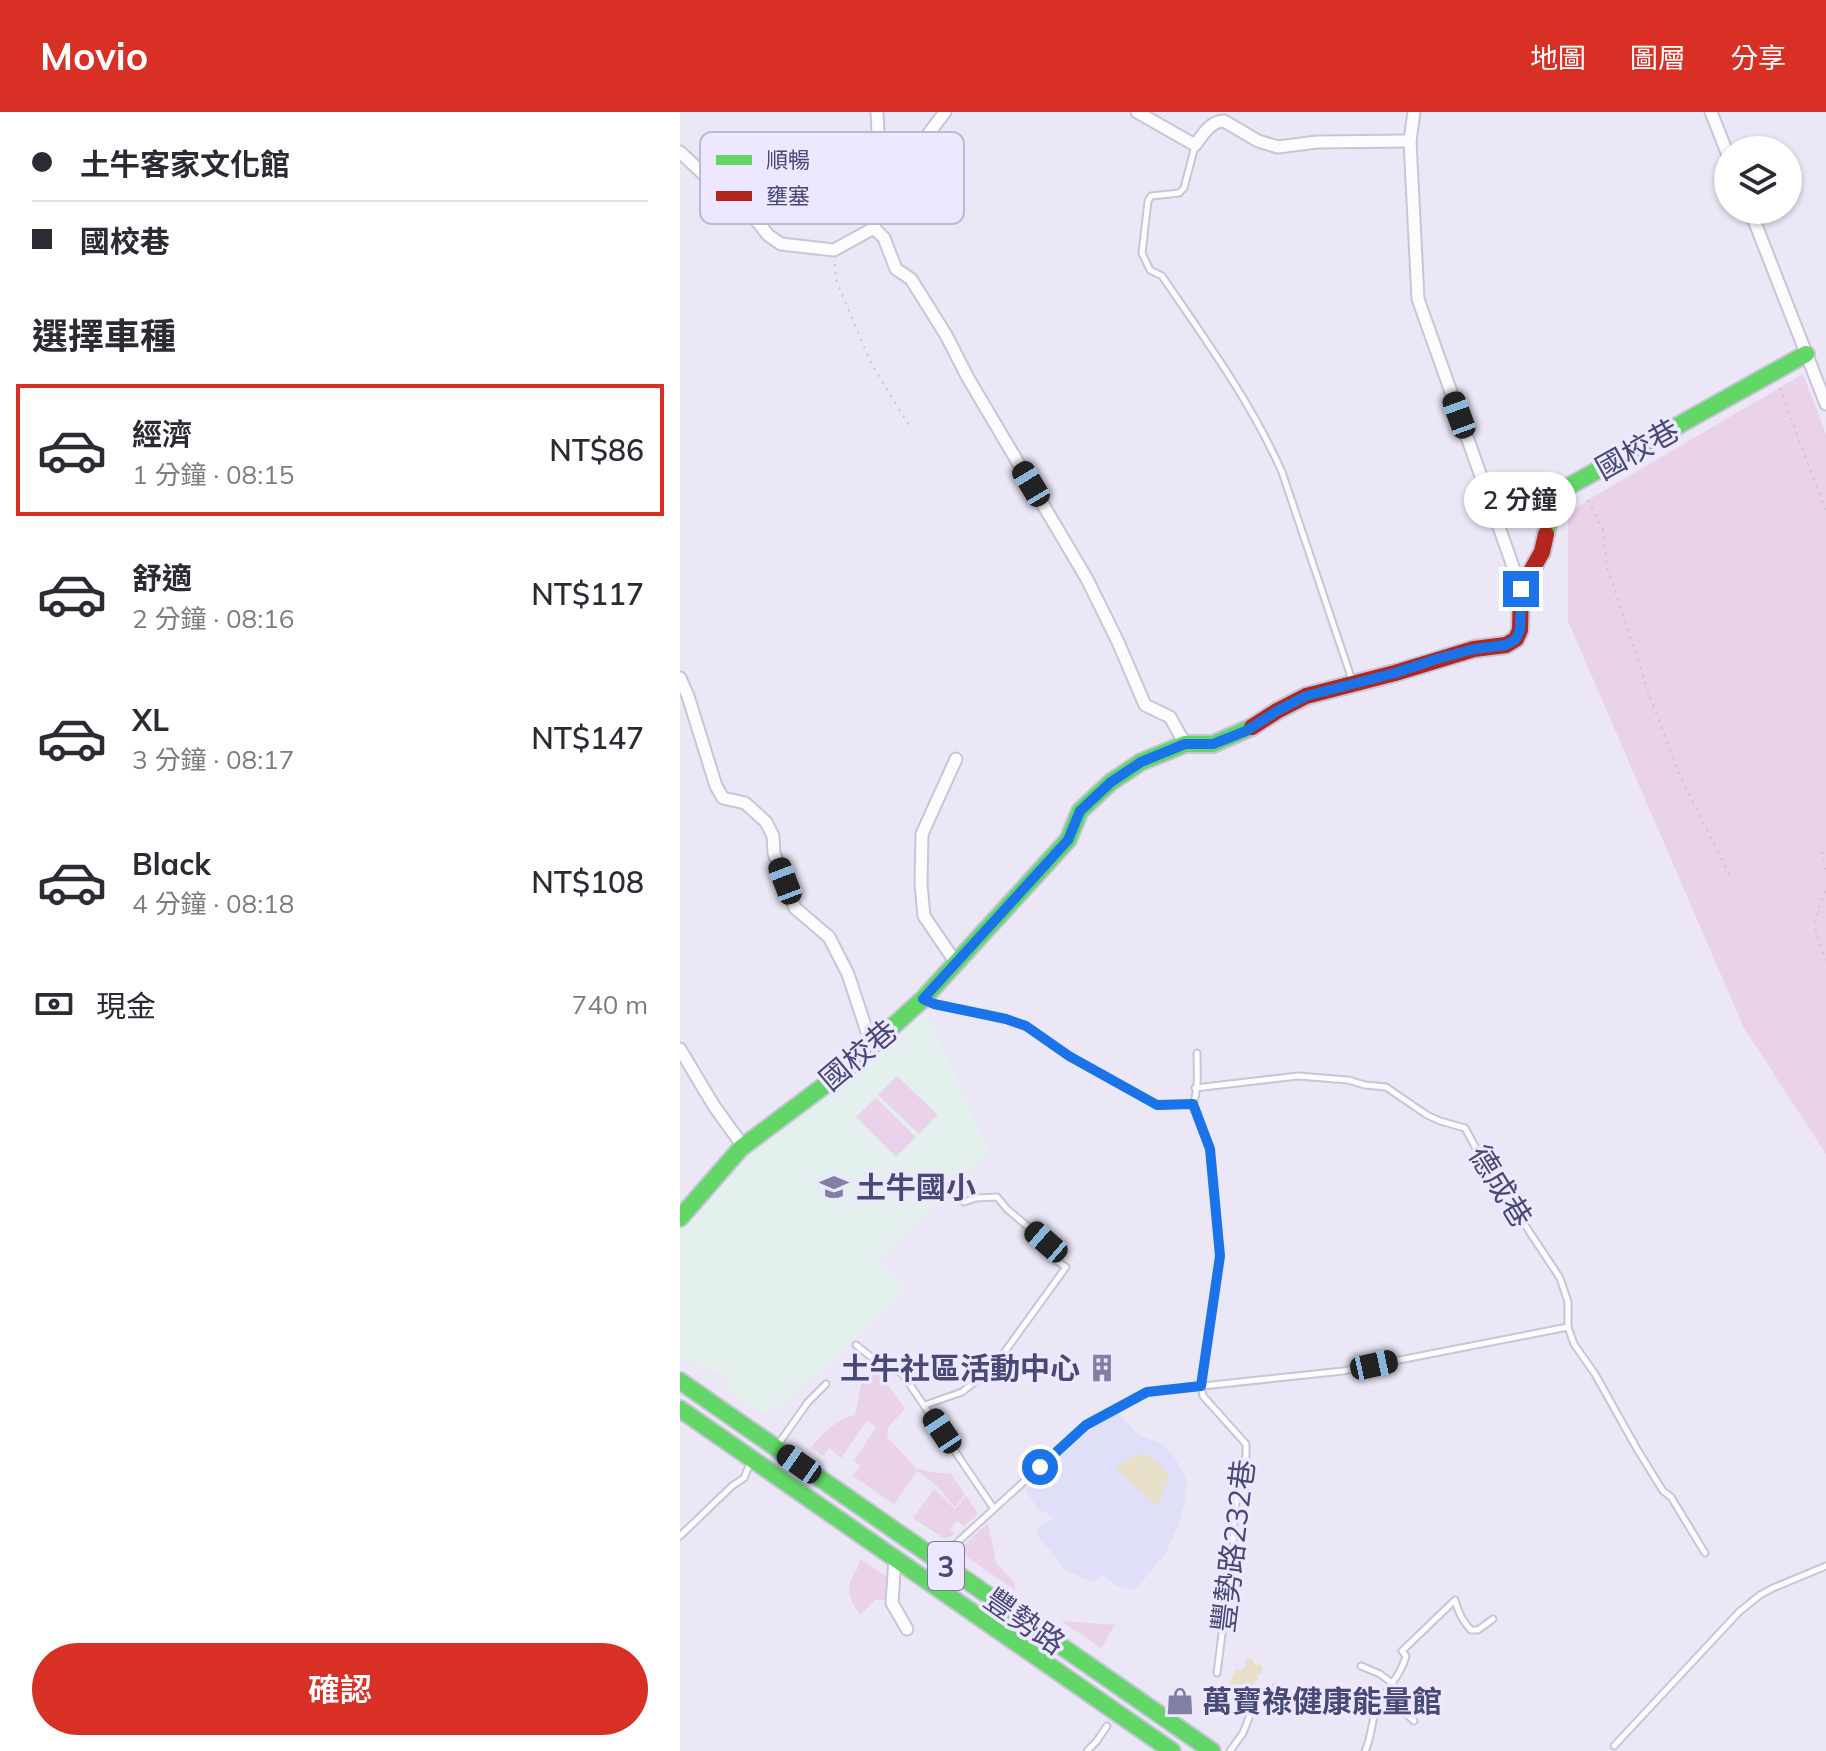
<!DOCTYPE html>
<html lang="zh-TW">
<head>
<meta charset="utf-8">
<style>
  :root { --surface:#fff; --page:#f2f2f3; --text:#2b2b33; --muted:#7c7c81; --line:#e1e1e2; --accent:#d93025 }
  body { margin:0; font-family:Mulish,"Noto Sans TC",sans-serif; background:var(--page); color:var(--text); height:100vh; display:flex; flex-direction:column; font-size:30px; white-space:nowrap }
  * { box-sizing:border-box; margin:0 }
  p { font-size:26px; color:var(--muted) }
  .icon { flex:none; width:44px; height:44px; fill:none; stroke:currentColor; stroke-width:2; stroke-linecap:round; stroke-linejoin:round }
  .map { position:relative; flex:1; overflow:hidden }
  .drawer { display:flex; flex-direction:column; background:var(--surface); width:680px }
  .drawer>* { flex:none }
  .guide { display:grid; align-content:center; height:176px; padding:0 32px; background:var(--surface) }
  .buttons { position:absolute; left:1034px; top:24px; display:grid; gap:16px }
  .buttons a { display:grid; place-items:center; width:88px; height:88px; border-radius:50%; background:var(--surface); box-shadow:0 2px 6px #0004; font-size:40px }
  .end { position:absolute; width:36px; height:36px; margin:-18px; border:10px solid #1a73e8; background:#fff; box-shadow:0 0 0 4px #fff }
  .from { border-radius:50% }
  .bubble { position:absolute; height:56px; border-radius:28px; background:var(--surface); box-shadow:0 2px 6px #0004; font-size:26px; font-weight:600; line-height:56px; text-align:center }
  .car { position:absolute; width:24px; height:48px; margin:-24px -12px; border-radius:10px; box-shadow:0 0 6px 2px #0007; background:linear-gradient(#222 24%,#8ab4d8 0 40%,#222 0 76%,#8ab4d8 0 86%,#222 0) }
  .guide b { display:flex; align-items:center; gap:28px; height:76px; font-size:30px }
  .guide b+b { border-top:2px solid var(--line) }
  .guide i { width:20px; height:20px; background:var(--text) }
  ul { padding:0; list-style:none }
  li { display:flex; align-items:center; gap:24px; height:132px; margin:0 16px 12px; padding:0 16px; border:4px solid transparent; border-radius:0px }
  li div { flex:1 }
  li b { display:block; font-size:30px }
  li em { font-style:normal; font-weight:600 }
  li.on { border-color:var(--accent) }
  li>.icon { width:72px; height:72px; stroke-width:1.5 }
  h2 { padding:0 32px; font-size:36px; line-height:96px }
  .pay { display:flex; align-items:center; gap:20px; height:88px; padding:0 32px; font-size:30px }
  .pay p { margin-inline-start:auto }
  .cta { display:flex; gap:16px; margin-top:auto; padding:16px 32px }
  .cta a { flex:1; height:92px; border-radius:48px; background:var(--accent); color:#fff; font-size:32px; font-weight:600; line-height:92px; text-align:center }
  header { display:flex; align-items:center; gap:48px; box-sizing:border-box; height:112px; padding:0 40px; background:var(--accent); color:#fff }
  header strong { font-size:38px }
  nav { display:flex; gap:44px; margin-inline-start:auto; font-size:28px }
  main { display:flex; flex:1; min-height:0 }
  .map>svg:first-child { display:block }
</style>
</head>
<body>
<header>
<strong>Movio</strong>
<nav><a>地圖</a><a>圖層</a><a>分享</a></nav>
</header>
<main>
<section class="drawer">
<div class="guide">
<b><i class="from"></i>土牛客家文化館</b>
<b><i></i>國校巷</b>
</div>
<h2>選擇車種</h2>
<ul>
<li class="on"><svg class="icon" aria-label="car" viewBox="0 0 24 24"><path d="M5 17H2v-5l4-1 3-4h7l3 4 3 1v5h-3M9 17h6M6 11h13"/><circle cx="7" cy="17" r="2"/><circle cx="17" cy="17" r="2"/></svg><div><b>經濟</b><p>1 分鐘 · 08:15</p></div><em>NT$86</em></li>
<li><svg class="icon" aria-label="car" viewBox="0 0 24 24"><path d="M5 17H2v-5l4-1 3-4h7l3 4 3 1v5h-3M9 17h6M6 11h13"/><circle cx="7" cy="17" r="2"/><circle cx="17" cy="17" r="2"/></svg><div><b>舒適</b><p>2 分鐘 · 08:16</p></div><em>NT$117</em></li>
<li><svg class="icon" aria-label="car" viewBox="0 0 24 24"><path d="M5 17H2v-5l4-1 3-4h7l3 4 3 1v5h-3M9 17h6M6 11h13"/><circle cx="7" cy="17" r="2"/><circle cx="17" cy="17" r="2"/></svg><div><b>XL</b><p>3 分鐘 · 08:17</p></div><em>NT$147</em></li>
<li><svg class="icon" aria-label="car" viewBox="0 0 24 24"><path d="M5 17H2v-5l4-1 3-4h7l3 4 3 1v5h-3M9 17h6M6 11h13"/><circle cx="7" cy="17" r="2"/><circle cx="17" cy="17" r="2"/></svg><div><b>Black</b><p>4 分鐘 · 08:18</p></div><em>NT$108</em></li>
</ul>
<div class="pay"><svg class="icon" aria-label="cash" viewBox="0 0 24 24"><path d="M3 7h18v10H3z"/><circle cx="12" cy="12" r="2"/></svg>現金<p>740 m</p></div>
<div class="cta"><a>確認</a></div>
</section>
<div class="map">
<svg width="1146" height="1639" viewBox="0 0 1146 1639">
  <rect width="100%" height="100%" fill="#ebe7f6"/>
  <!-- commercial -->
  <polygon fill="#dfdffa" points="438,1301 460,1324 481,1331 495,1346 506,1365 505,1388 498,1414 485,1442 455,1478 437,1474 422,1462 414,1471 385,1458 357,1422 360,1414 373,1407 368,1402 358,1397 345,1377 413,1315"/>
  <!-- education -->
  <polygon fill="#e4f0ed" points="239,896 246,901 256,920 308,1038 307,1043 197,1149 225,1178 153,1249 121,1274 103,1294 99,1292 95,1297 79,1300 46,1277 46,1264 27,1256 19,1255 0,1243 0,1114 66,1040"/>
  <!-- green -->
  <g fill="#ead2ea">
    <polygon points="1123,262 1146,322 1146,1042 1064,916 888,509 888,402 908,388"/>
    <polygon points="217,964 258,1003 239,1022 198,983"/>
    <polygon points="196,986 236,1025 216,1045 176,1005"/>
    <path d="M189 1259 203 1266 225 1297 208 1315 207 1325 236 1356 252 1360 271 1362 285 1382 275 1395 257 1374 237 1359 214 1392 173 1364 180 1354 174 1349 196 1315 187 1308 161 1346 149 1336 143 1344 131 1335C141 1323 159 1305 175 1303L182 1268Z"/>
    <polygon points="254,1377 275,1397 286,1384 297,1400 297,1403 284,1414 277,1409 270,1417 275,1422 265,1427 233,1406"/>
    <polygon points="308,1411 316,1451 335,1471 335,1478 284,1443 283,1434"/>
    <path d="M180 1447 207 1465V1488H195L181 1503C172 1492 165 1480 172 1465 176 1458 179 1457 180 1447Z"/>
    <polygon points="381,1509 435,1513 421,1536"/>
  </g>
  <!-- water -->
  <g fill="#e8dfc9">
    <path d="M463 1342 479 1351 490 1364 477 1394 436 1358C443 1349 452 1344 463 1342Z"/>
    <polygon points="570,1546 574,1550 573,1552 577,1553 579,1552 583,1554 582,1561 576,1564 578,1566 560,1590 555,1586 549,1574 556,1557 559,1559 566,1555 565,1549"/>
  </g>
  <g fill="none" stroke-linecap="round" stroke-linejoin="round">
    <defs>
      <g id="lane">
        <path d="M515 34 504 76 499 81 471 84 468 89 462 141 470 158 482 164C525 227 571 290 602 360L673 571"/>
        <polyline points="247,890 254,892 326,907 346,914 389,944 477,993 513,992"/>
        <path d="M517 941C517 957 519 977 513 992L530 1037 540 1144 521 1274 523 1284 566 1332V1344L555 1396 553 1427 555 1437 553 1460 545 1498 537 1561"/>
        <polyline points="515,976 618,964 668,968 685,973 706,975 747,1003 760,1009 785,1016 804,1051 880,1166 888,1190 888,1215 894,1232 915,1262 957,1337 983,1379 991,1385 1025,1441"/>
        <polyline points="176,1233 204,1255 222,1261 314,1397"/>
        <polyline points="245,1293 282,1280 313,1256 386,1155 372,1146 366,1130 327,1097 317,1085 296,1086 284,1090"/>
        <polyline points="97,1334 128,1290 146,1272"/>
        <polyline points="0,1424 52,1374 64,1366 70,1351"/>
        <polyline points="248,1462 258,1448 406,1313 467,1280 663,1259 888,1215"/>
        <polyline points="681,1554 700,1562 712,1571"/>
        <polyline points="705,1583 734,1609"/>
        <polyline points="934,1634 1059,1500 1080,1483 1093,1476 1146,1454"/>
        <polyline points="407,1639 416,1630 427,1614"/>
        <polyline points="550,1639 563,1621 570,1603 586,1591 595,1576"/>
        <path d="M685 1639C691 1627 691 1614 695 1601 702 1579 720 1567 726 1544L722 1539 775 1488C778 1500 782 1509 791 1518H798L813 1507"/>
      </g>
      <g id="street">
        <path d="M457 0 515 33C523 23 530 9 544 9L578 29 598 35 637 30 730 29"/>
        <polyline points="734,0 730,29 738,187 841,477"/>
        <polyline points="1031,0 1048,43"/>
        <polyline points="0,40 36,74 65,94 88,123 101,132 154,138 194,116 201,84 197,0"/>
        <polyline points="199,52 234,41 265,0"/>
        <polyline points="1070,98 1146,292"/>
        <polyline points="194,116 204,126 216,157 231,167 266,223 288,266 407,467 438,530 465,593 490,605 505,632"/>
        <polyline points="0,566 8,584 36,674 43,686 65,691 86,710 93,724 94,741 115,796 149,825 168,862 192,935"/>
        <polyline points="276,647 242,722 241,772 244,804 276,851"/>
        <polyline points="0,937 34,994 60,1030 61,1036"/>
        <polyline points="215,1446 212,1491 227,1517"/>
      </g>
      <g id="fast">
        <polyline points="866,422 875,382 1126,242"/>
        <polyline points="0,1106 61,1036 161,961 243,887 388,728 400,699 431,670 461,650 505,632 533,632 572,615"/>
        <polyline points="0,1269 532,1639"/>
        <polyline points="0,1297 492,1639"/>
      </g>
      <polyline id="jam" points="572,615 597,599 626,584 715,561 794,537 826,533 836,527 840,518 841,477 862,440 866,422"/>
    </defs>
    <!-- lane casing -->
    <use href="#lane" stroke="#c7c5d7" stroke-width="9"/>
    <!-- street casing -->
    <use href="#street" stroke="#c7c5d7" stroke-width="15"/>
    <!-- fast casing -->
    <use href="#fast" stroke="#c6c4d7" stroke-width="20"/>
    <!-- jam casing -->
    <use href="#jam" stroke="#c6c4d7" stroke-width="20"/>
    <!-- path -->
    <g stroke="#c7c6d5" stroke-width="2" stroke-dasharray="2 6" stroke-linecap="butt">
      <polyline points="155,152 156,168 191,251 232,318"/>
      <polyline points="1100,276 1146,400"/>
      <polyline points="908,388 923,418 927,455 970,585 1001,666 1051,766"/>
      <polyline points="1142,740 1146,763"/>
      <path d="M1146 779C1131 809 1133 818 1146 848"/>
      <polyline points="528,1598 530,1605"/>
    </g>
    <!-- lane -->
    <use href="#lane" stroke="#fcfbfe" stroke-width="5"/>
    <!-- street -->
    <use href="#street" stroke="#fcfbfe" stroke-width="11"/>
    <!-- fast -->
    <use href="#fast" stroke="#63d668" stroke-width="16"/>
    <!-- jam -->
    <use href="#jam" stroke="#b3261e" stroke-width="16"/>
  </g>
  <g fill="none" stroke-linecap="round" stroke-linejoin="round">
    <!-- route -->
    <polyline stroke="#1a73e8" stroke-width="10" points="360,1355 406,1313 467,1280 521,1274 540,1144 530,1037 513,992 477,993 389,944 346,914 326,907 254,892 243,887 388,728 400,699 431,670 461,650 505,632 533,632 566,619 597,599 626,584 715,561 757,547 794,537 826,533 836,527 840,518 841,477"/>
  </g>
  <!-- icons -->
  <defs>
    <symbol id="school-bare" viewBox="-9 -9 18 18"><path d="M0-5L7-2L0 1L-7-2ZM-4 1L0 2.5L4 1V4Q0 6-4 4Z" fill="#8180a2" stroke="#ede8ff" stroke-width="2.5" paint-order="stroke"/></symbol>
    <symbol id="building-bare" viewBox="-9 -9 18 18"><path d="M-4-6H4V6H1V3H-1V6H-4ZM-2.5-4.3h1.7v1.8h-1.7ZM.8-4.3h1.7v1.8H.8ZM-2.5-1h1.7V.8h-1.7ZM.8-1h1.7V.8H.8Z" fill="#8180a2" stroke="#ede8ff" stroke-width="2.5" paint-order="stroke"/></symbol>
    <symbol id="shop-bare" viewBox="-9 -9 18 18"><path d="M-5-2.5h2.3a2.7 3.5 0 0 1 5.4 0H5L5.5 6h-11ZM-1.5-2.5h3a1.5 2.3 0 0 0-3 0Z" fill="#8180a2" stroke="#ede8ff" stroke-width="2.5" paint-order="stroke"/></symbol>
  </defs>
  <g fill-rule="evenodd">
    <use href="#school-bare" x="134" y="1055" width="40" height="40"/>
    <use href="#building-bare" x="402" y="1236" width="40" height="40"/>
    <use href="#shop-bare" x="480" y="1569" width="40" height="40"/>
  </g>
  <g text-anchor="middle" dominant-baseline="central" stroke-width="7" stroke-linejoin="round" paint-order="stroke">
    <!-- shield labels -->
    <rect fill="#ede8ff" stroke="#7a799e" stroke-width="2" x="248" y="1430" width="36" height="48" rx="6"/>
    <g font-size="28" font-weight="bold" fill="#484974">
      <text x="266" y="1454">3</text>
    </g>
    <!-- street labels -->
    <g font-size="30" fill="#484974" stroke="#ede8ff">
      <text transform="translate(957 337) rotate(-29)">國校巷</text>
      <text transform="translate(178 943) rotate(-40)">國校巷</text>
      <text transform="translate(821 1074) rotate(58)">德成巷</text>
      <text transform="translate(553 1434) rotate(-83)">豐勢路232巷</text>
      <text transform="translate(345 1509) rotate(35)">豐勢路</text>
    </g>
    <!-- poi labels -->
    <g font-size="30" font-weight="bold" fill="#484974" stroke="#ede8ff" text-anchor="start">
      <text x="176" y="1075">土牛國小</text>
      <text x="400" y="1256" text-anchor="end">土牛社區活動中心</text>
      <text x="522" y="1589">萬寶祿健康能量館</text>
    </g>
  </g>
  <!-- legend -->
  <rect x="20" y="20" width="264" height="92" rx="12" fill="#ede8ff" stroke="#bcb8d5" stroke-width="2"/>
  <rect x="36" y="43" width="36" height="10" fill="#63d668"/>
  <rect x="36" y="79" width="36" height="10" fill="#b3261e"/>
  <g font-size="22" fill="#484974">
    <text x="86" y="56">順暢</text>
    <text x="86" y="92">壅塞</text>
  </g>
</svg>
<div class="buttons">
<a><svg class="icon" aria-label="layers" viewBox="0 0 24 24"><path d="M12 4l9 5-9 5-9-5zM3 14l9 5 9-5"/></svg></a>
</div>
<i class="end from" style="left:360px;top:1355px"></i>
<i class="end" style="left:841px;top:477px"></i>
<div class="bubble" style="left:784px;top:360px;width:112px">2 分鐘</div>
<i class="car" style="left:779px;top:303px;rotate:340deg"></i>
<i class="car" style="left:351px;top:372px;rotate:329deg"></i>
<i class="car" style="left:105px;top:769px;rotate:339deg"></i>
<i class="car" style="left:366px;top:1130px;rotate:311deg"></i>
<i class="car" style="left:694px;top:1253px;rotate:78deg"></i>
<i class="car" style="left:262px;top:1319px;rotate:326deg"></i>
<i class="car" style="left:119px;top:1352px;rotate:305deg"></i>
</div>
</main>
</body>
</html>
